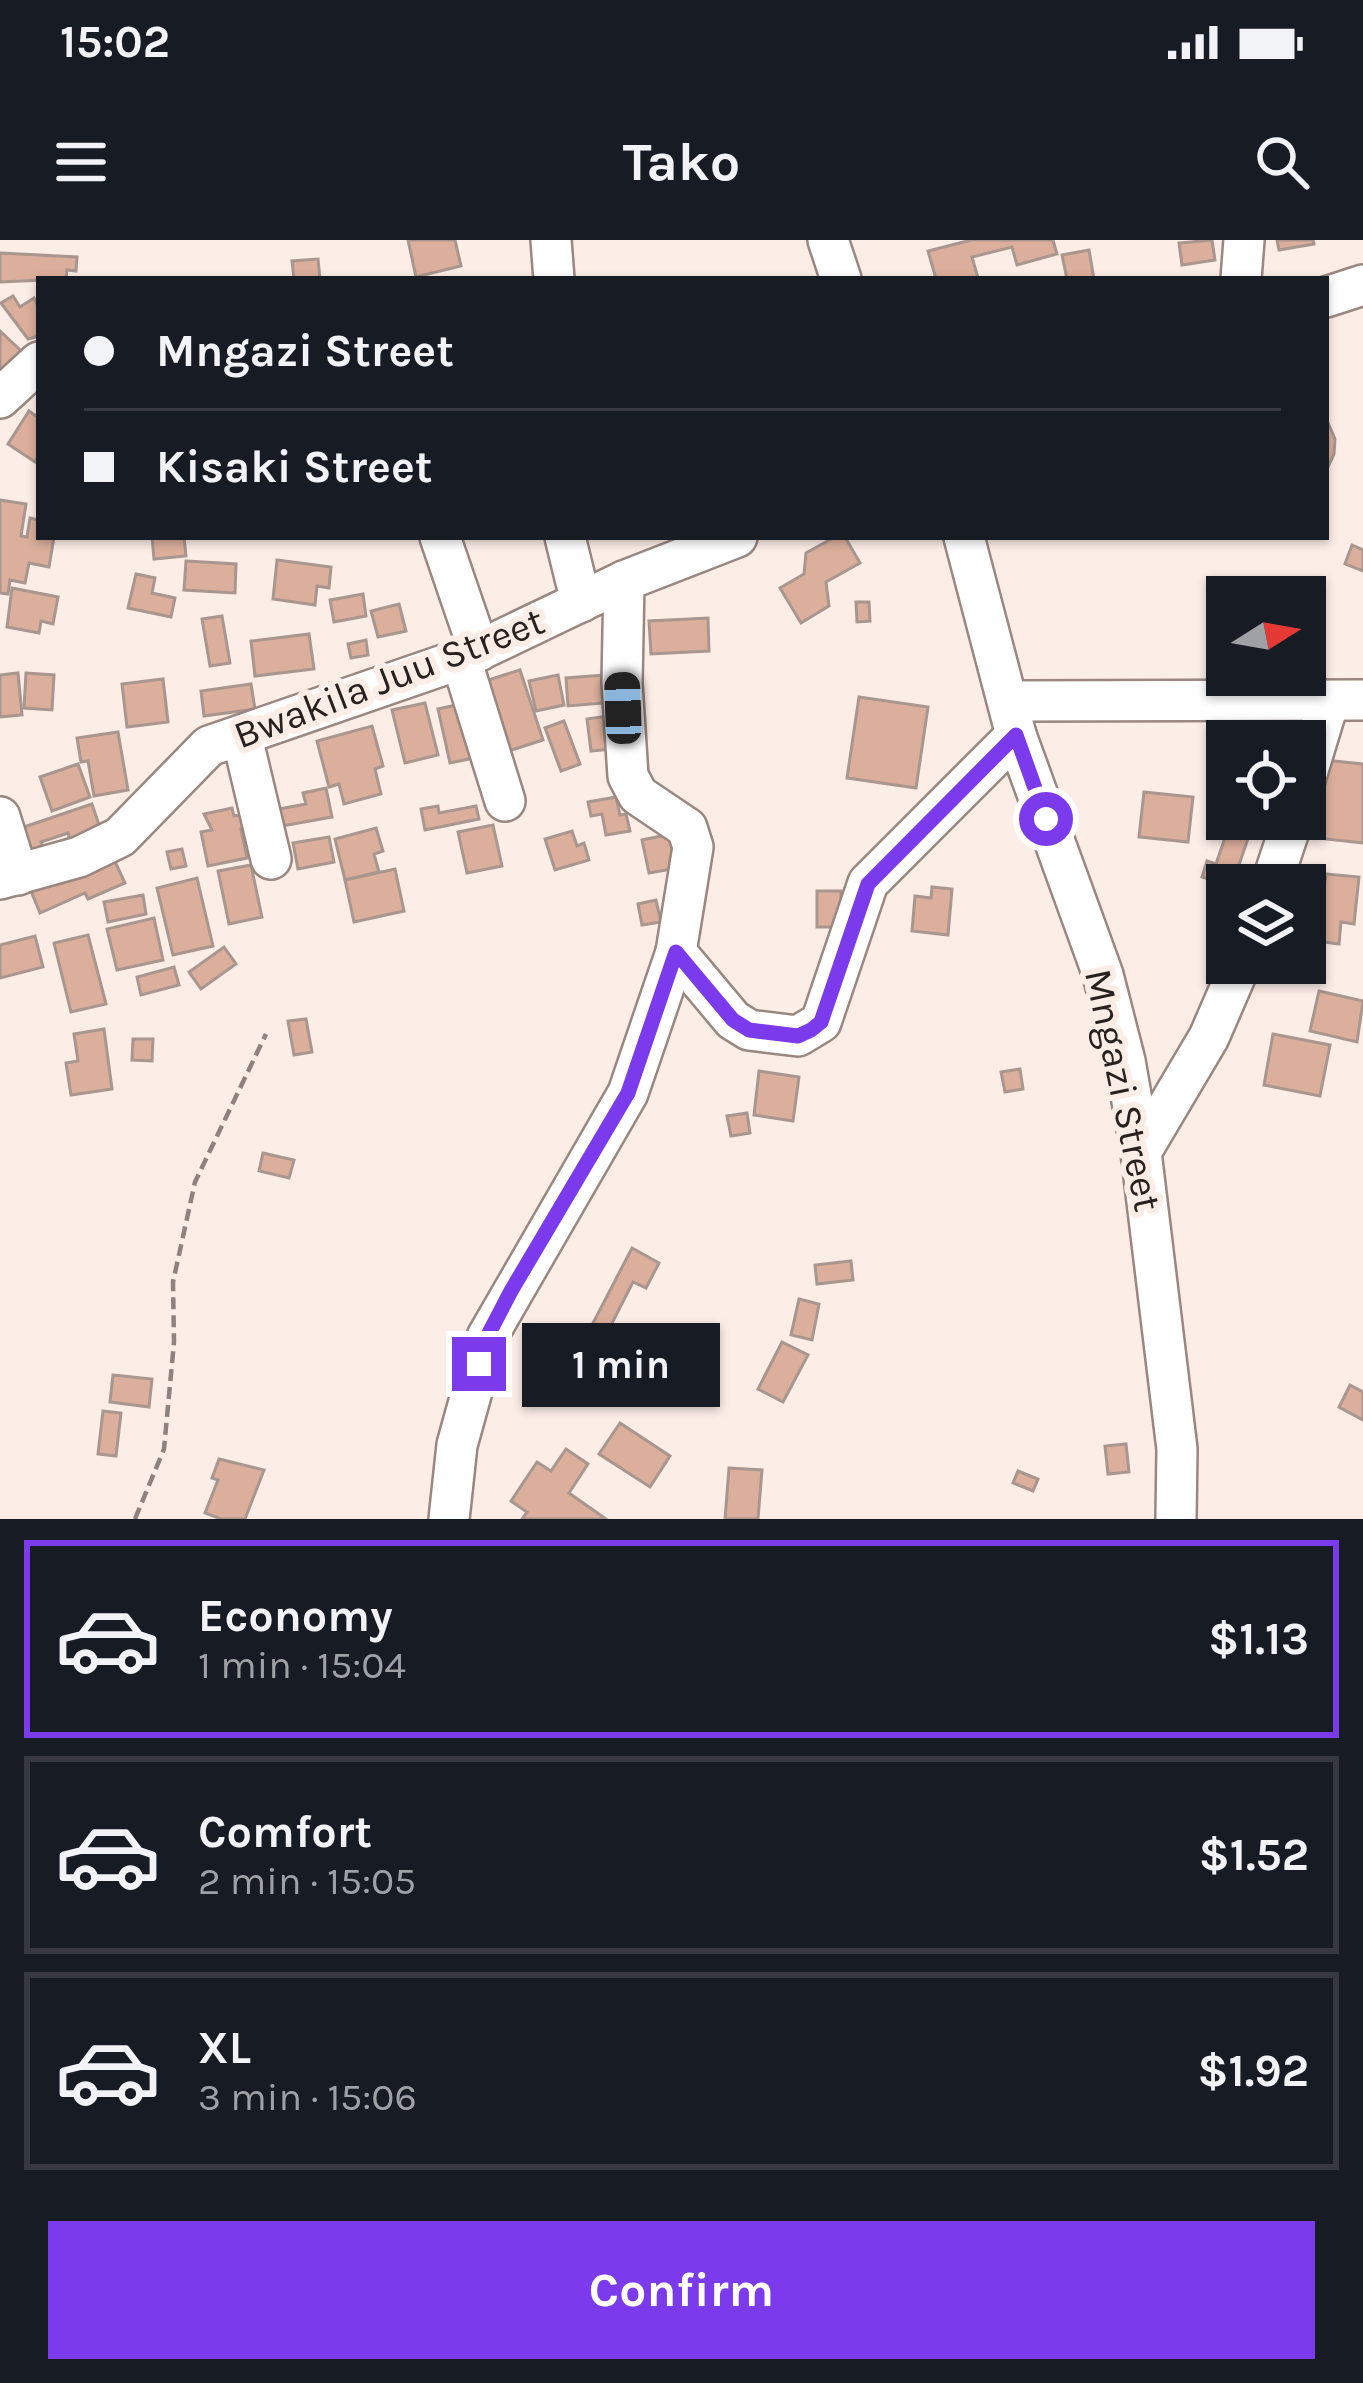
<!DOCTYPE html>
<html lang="en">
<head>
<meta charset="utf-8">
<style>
  :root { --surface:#171b24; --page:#242831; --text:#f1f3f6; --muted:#9ea1a6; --line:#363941; --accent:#7c3aed }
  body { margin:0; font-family:Karla,sans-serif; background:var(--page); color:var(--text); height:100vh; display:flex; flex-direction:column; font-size:45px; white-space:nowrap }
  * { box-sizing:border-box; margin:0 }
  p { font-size:39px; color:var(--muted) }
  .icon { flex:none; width:66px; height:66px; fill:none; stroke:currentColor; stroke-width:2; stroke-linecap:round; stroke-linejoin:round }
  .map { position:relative; height:1279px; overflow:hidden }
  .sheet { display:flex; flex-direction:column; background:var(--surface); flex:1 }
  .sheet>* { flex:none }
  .banner { position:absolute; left:36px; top:36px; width:1293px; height:264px; border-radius:0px; box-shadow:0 3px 9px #0004; display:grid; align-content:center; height:264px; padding:0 48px; background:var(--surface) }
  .needle { width:78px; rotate:79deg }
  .fabs { position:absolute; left:1206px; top:336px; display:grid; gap:24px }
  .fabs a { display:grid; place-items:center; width:120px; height:120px; border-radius:0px; background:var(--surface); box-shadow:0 3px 9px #0004; font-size:60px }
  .end { position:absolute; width:54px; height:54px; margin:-27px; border:15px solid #7c3aed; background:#fff; box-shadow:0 0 0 6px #fff }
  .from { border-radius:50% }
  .bubble { position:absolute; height:84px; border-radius:0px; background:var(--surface); box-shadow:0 3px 9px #0004; font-size:39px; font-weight:700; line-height:84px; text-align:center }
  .car { position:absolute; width:36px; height:72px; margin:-36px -18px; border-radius:15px; box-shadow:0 0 9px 3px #0007; background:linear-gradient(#222 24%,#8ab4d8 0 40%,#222 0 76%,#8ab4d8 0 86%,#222 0) }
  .banner b { display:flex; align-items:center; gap:42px; height:114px; font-size:45px }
  .banner b+b { border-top:3px solid var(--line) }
  .banner i { width:30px; height:30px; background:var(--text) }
  ul { padding:21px 0 0; list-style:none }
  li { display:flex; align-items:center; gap:36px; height:198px; margin:0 24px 18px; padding:0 24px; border:6px solid var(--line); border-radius:0px }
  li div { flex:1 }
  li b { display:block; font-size:45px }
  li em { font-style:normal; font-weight:700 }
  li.active { border-color:var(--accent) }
  li>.icon { width:108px; height:108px; stroke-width:1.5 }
  .cta { display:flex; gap:24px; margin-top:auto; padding:24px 48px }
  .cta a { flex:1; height:138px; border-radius:0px; background:var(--accent); color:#fff; font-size:48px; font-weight:700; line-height:138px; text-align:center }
  .status { display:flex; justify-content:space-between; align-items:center; height:84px; padding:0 60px; background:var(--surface); direction:ltr }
  .status svg { height:33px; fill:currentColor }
  header { display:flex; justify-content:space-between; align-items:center; height:156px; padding:0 48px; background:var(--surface); font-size:54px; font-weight:700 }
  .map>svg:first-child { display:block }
</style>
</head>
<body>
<div class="status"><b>15:02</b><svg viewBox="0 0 49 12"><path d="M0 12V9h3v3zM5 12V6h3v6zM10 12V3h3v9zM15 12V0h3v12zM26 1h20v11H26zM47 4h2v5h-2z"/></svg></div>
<header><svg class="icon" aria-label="menu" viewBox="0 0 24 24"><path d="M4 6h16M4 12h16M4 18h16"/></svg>Tako<svg class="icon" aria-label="search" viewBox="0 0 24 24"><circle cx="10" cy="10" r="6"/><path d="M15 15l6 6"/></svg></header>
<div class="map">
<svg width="1363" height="1279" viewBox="0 0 1363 1279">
  <rect width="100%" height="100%" fill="#fdede7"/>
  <!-- building -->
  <g fill="#dcaf9c" stroke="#a8968f" stroke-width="3">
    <polygon points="408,0 455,0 461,26 416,37"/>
    <polygon points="971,0 1053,0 1057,14 1017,25 1012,7 972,17 978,38 936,39 928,11"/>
    <polygon points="1212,0 1215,20 1182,25 1179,3"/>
    <polygon points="1277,0 1313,0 1314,4 1279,10"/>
    <polygon points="1089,10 1094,39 1067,39 1062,15"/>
    <polygon points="0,13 77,17 76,31 67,30 66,39 0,42"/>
    <polygon points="318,19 320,39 294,39 292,21"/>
    <polygon points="13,56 20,67 34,58 39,68 39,96 28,99 1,63"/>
    <polygon points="0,91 32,121 0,154"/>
    <polygon points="29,171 39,178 39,216 35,222 8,204"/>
    <polygon points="1326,178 1335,199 1334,214 1326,231"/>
    <polygon points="0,260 26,264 21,296 27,297 30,278 39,280 39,297 54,297 49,327 29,323 25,343 10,340 8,354 0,353"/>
    <polygon points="152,297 184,297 186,316 154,319"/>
    <polygon points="835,297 845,297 860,323 826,342 829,366 801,383 780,348 804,334 806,313"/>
    <polygon points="1352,305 1363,310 1363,331 1345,324"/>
    <polygon points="277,320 331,327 329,348 317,346 315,365 273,359"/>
    <polygon points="186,321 236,324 235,353 184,350"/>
    <polygon points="136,334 155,338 152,353 175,358 171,377 128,368"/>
    <polygon points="12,348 58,357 53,384 41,381 39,393 7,387"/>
    <polygon points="363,354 366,376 334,382 330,360"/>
    <polygon points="856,362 869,362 870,381 857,382"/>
    <polygon points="399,364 406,391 378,397 371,371"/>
    <polygon points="222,376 230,423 210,426 202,379"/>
    <polygon points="708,378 709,411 651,414 649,381"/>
    <polygon points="309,394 314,429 255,436 251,401"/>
    <polygon points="366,400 368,415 351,418 348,404"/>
    <polygon points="520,430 543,500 505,512 482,442"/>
    <polygon points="18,433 22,475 0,477 0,435"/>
    <polygon points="26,433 54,435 52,470 24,468"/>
    <polygon points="558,435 564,465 536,471 529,441"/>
    <polygon points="604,435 616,462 568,466 566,438"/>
    <polygon points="163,439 168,482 127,487 122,444"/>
    <polygon points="251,444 255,469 204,476 201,451"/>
    <polygon points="859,457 928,467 916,548 847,538"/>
    <polygon points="470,462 483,516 450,523 438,469"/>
    <polygon points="425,463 438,515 405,523 392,470"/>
    <polygon points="609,476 613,509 591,511 587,479"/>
    <polygon points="564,481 580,524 561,531 545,488"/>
    <polygon points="372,486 383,526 375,529 381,554 344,564 339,544 329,547 317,501"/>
    <polygon points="118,492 128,550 94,556 88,521 81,522 77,498"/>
    <polygon points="1325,520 1363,524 1363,603 1317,598"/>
    <polygon points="78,524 90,557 52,571 40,537"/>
    <polygon points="326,548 332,577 282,586 279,569 306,564 303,553"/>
    <polygon points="1144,552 1193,557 1188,602 1139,597"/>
    <polygon points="616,557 620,575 626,574 630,591 606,595 602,574 591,576 588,562"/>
    <polygon points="92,564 102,594 71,605 68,593 41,602 47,619 30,624 18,589"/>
    <polygon points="438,566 439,573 476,566 479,579 425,590 421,569"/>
    <polygon points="232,568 234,576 245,574 248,588 241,589 247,618 208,626 201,592 212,590 204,574"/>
    <polygon points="1231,580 1252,587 1232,645 1227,645 1202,637 1207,621 1216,624"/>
    <polygon points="493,585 502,626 467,633 458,592"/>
    <polygon points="376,588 383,611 374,614 379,632 345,640 335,599"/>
    <polygon points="572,591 577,606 584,603 589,620 555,630 545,599"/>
    <polygon points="676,593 683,627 649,633 642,600"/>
    <polygon points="329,597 334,622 298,629 293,603"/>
    <polygon points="182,609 186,626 171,629 167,612"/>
    <polygon points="111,613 125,643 88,659 85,653 40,673 31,651"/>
    <polygon points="251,625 262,677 229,684 218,631"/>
    <polygon points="395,629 404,671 354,682 345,640"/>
    <polygon points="1326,634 1359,637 1354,684 1341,682 1339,704 1316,701 1317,691 1305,690 1306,649 1324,651"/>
    <polygon points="197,638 213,706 173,715 157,648"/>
    <polygon points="932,647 952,649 948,695 912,691 915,656 931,658"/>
    <rect x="817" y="651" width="24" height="36"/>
    <polygon points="143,655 146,674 108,682 104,662"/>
    <polygon points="656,660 661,682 642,685 638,664"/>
    <polygon points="154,678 163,720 117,730 107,689"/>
    <polygon points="88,695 106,764 71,772 54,703"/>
    <polygon points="35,696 43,727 0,738 0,705"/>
    <polygon points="224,707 236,724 201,749 189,732"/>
    <polygon points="174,727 179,745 141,755 137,737"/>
    <polygon points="1319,751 1363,761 1357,802 1310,791"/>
    <polygon points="306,779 312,812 294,815 288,781"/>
    <polygon points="104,789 112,849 71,855 66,823 78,821 74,794"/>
    <polygon points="1273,794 1330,805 1320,856 1264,845"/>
    <polygon points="133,799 153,799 152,821 132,820"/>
    <polygon points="1020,829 1023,849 1005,852 1001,832"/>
    <polygon points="759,831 799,837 793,881 754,875"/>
    <polygon points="747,873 750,893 731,896 727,876"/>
    <polygon points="263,913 294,920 289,938 259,931"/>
    <polygon points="632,1008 659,1023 646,1048 633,1042 607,1093 592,1085"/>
    <polygon points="851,1021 853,1040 817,1044 815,1025"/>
    <polygon points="799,1059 819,1064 812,1100 791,1095"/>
    <polygon points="782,1102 808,1115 783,1162 758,1149"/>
    <polygon points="113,1135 152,1139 149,1167 110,1162"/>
    <polygon points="1350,1145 1363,1152 1363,1180 1339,1167"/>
    <polygon points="103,1171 121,1173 116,1216 98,1214"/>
    <polygon points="620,1183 670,1216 650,1247 599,1214"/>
    <polygon points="1126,1204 1129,1232 1108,1234 1105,1206"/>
    <polygon points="566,1209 588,1224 569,1253 606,1279 522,1279 527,1272 511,1261 537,1222 551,1231"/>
    <polygon points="219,1219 264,1230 245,1279 221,1279 205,1273 218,1240 212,1238"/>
    <polygon points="729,1228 762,1230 758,1279 725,1279"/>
    <polygon points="1018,1231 1038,1239 1033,1251 1013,1243"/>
  </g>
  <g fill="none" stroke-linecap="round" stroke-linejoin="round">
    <defs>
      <g id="minor">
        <polyline points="551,0 554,39"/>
        <polyline points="828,0 841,39"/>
        <polyline points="1241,39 1244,0"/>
        <polyline points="1326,57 1363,45"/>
        <polyline points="0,158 39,122"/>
        <polyline points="440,297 479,411"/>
        <polyline points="565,297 581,362"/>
        <polyline points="964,297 1016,495 1103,735 1125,821 1141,912 1177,1209 1176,1279"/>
        <polyline points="461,419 505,561"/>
        <polyline points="1009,461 1363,460"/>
        <polyline points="242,497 271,619"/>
        <polyline points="1305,540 1329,461"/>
        <polyline points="0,577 18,635"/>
        <polyline points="0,639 79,617 120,597 209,506 461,419 624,341 737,297"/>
        <polyline points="1271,645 1293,579"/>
        <polyline points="676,712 733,780 749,790 798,796 821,782 868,643 1016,495"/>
        <polyline points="1141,912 1209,797 1241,723"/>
        <polyline points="449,1279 457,1205 487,1097 628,853 676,712 693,607 687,588 638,555 628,536 622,443 624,341"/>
      </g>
    </defs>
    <!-- minor casing -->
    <use href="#minor" stroke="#998780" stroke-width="44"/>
    <!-- path -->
    <polyline stroke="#8d827d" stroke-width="4.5" stroke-dasharray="12 6" stroke-linecap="butt" points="135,1279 164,1209 174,1102 173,1042 195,942 266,794"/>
    <!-- minor -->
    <use href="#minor" stroke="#fff" stroke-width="39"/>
  </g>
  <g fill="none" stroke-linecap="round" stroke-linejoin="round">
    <!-- route -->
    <polyline stroke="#7c3aed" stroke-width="15" points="479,1124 487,1097 511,1051 628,853 676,712 733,780 749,790 798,796 811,790 821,782 868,644 1016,495 1046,579"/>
  </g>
  <g text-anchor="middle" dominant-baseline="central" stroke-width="12" stroke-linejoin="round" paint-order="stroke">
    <!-- street labels -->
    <g font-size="39" fill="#28211e" stroke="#fdede7">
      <text transform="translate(389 438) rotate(-21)">Bwakila Juu Street</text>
      <text transform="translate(1123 850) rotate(78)">Mngazi Street</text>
    </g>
  </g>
</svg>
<div class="fabs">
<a><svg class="needle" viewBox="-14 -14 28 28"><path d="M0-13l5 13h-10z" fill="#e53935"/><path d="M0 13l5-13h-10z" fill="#9ea1a6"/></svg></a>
<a><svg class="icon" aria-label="locate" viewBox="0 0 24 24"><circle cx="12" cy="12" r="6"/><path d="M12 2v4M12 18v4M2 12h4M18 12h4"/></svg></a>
<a><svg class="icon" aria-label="layers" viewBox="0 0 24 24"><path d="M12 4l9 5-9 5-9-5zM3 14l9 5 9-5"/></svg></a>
</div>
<i class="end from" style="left:1046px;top:579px"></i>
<i class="end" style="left:479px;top:1124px"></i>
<div class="bubble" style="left:522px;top:1083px;width:198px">1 min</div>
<i class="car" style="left:623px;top:468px;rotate:358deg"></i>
<div class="banner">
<b><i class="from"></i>Mngazi Street</b>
<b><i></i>Kisaki Street</b>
</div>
</div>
<section class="sheet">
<ul>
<li class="active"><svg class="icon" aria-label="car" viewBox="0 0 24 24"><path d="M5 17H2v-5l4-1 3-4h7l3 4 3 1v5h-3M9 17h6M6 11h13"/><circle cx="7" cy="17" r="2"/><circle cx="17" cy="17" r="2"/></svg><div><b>Economy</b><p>1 min · 15:04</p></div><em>$1.13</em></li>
<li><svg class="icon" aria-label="car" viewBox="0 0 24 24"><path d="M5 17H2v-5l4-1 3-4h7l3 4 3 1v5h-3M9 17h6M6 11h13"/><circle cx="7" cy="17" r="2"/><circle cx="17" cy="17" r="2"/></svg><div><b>Comfort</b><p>2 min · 15:05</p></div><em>$1.52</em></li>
<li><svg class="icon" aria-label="car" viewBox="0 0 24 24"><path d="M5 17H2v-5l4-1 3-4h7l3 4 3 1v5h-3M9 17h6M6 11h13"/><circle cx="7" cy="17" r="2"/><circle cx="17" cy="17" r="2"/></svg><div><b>XL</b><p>3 min · 15:06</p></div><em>$1.92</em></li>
</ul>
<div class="cta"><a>Confirm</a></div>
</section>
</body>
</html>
